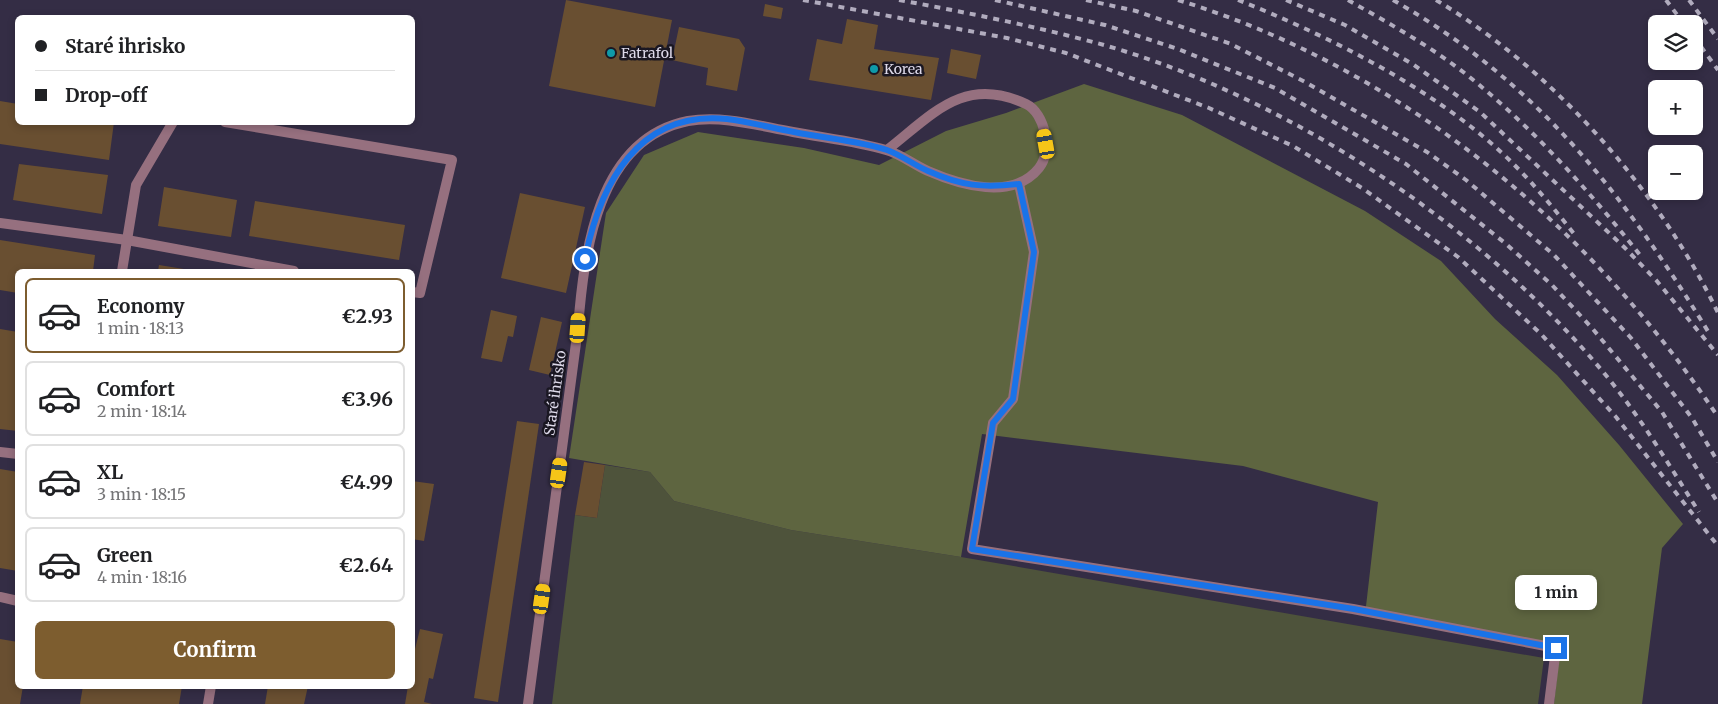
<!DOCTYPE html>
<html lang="en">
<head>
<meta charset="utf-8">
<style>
  :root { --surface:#fff; --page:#f6f6f6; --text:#202124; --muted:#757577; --line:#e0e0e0; --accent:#7d5d2f }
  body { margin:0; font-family:Merriweather,serif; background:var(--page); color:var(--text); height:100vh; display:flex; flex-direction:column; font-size:19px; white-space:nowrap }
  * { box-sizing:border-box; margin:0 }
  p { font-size:16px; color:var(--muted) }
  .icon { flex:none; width:28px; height:28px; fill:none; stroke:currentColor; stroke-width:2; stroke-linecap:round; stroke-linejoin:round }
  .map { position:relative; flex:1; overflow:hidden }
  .details { position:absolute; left:15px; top:269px; width:400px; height:420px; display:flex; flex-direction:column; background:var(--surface); border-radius:8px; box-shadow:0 2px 8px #0003 }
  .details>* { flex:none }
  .banner { position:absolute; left:15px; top:15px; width:400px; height:110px; border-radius:8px; box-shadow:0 2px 8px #0003; display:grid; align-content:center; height:110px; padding:0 20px; background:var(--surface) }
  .fabs { position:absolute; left:1648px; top:15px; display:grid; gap:10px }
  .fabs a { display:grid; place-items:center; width:55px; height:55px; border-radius:8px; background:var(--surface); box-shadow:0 2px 8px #0003; font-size:25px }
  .end { position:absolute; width:22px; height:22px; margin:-11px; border:6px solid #1a73e8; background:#fff; box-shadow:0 0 0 2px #fff }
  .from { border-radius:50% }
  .bubble { position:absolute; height:35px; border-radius:8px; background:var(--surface); box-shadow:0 2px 8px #0003; font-size:16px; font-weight:700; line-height:35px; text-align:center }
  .car { position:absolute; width:15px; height:30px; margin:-15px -8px; border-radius:6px; box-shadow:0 0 4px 1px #0007; background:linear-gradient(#f5c518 24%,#345 0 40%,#f5c518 0 76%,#345 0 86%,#f5c518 0) }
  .banner b { display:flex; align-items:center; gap:18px; height:48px; font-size:19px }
  .banner b+b { border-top:1px solid var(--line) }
  .banner i { width:12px; height:12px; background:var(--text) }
  ul { padding:9px 0 0; list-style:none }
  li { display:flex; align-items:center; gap:15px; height:75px; margin:0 10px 8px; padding:0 10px; border:2px solid var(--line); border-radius:8px }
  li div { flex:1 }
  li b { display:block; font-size:19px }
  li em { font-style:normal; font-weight:700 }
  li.selected { border-color:var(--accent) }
  li>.icon { width:45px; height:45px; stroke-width:1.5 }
  .primary-button { display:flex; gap:10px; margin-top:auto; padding:10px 20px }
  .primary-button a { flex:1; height:58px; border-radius:8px; background:var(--accent); color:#fff; font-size:20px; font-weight:700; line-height:58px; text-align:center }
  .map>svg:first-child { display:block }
</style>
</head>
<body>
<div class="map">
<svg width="1718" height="704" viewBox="0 0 1718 704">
  <rect width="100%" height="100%" fill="#342d45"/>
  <!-- green -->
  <polygon fill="#4e533b" points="605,465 650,472 674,501 791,530 961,557 1544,658 1538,704 552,704 575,515 597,518"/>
  <!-- forest -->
  <polygon fill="#5e6540" points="1084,84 1182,115 1365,211 1441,261 1495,319 1557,375 1619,445 1683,524 1662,548 1642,704 1554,704 1560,647 1365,615 1378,502 1243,466 982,434 961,557 791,530 674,501 650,472 569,458 606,213 644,155 698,132 804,148 879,165 946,131 1006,113"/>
  <!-- building -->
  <g fill="#694f31">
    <polygon points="566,0 672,20 655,107 549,86"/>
    <polygon points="765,4 783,8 781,19 763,16"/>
    <polygon points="847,19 878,25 874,49 939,58 931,100 809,80 817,39 842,44"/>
    <polygon points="679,27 739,39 745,48 737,91 706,85 708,68 672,60"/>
    <polygon points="951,49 981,55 976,79 947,73"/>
    <polygon points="0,101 18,104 18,122 114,122 109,160 0,144"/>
    <polygon points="19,164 108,175 102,214 13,200"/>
    <polygon points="164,187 237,200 231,237 158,226"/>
    <polygon points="520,193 585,207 566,293 501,278"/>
    <polygon points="255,201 405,225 399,260 249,236"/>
    <polygon points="0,240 95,255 93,271 18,271 18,293 0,290"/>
    <polygon points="159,265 190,270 190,271 158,271"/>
    <polygon points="491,310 517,316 513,337 508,336 502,362 481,358"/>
    <polygon points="541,317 562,322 550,375 529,370"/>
    <polygon points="0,329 18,332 18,431 0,429"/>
    <polygon points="517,421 539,424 498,702 474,698"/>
    <polygon points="584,462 605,465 597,518 575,515"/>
    <polygon points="0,469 18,472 18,571 0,568"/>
    <polygon points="412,481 434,484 424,541 412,539"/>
    <polygon points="420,629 443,634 433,679 429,678 424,702 432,704 405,704 408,686 412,686 412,661"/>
    <polygon points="0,639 18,642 18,686 23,686 20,704 0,704"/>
    <polygon points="83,686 182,686 179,704 80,704"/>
    <polygon points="268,686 308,686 304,704 265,704"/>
  </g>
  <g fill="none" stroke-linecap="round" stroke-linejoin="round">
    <!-- lane -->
    <g stroke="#96707f" stroke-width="10">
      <polyline points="225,122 452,160 420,293 412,292"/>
      <polyline points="1019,184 1034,252 1013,399 993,423 972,549 1353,609 1556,648 1549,704"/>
      <polyline points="0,223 127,240 294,271"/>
      <polyline points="122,271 136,185 173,122"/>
      <polyline points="0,452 18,454"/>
      <polyline points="0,597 18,601"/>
      <polyline points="208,704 211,686"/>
    </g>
    <!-- street -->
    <path stroke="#96707f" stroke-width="10" d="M528 704 578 328C584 253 597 139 688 121 723 115 759 126 793 132 824 138 856 141 886 150 901 154 914 165 928 171 960 185 1013 201 1039 168 1053 151 1045 113 1026 104 964 75 933 114 887 150"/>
    <!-- rail -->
    <g stroke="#b1acbe" stroke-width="4" stroke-dasharray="6 6" stroke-linecap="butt">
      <polyline points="803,0 1007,38 1066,53 1209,108 1293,146 1362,188 1458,257 1541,334 1616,417 1718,546"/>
      <path d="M899 0C964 12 1029 25 1093 42 1282 93 1479 223 1604 373 1640 416 1669 465 1699 512"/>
      <polyline points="995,0 1105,25 1178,49 1275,88 1406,164 1505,243 1552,285 1592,328 1662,412 1718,503"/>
      <polyline points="1086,0 1136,11 1231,44 1305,82 1427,152 1466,180 1554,255 1631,338 1692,418 1718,462"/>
      <path d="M1178 0C1400 68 1590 225 1718 417"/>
      <path d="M1238 0C1327 35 1432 88 1502 153 1529 178 1552 206 1575 235"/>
      <polyline points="1286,0 1345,25 1378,44 1414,65 1480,112 1624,247 1656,280 1718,355"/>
      <path d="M1348 0C1390 24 1434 48 1472 79 1535 130 1590 192 1640 255"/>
      <path d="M1393 0C1538 83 1624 194 1709 333"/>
      <path d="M1436 0C1554 71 1659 190 1718 313"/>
      <polyline points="1666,0 1684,24"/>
      <polyline points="1689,0 1718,39"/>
      <polyline points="1694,37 1718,70"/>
    </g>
  </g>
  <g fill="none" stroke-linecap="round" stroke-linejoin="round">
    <!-- route -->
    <path stroke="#1a73e8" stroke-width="6" d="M585 259C600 184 638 110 727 119 750 122 772 128 794 132 823 138 861 141 887 150 901 155 914 165 928 171 962 186 982 188 1019 184L1034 252 1013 399 993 423 972 549 1354 609 1556 648"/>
  </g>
  <!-- markers -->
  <g fill="#0f9aa8" stroke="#1a1722" stroke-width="2">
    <circle cx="611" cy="53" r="5"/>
    <circle cx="874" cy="69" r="5"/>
  </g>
  <g text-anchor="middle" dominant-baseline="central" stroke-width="5" stroke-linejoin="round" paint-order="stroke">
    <!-- poi labels -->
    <g font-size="14" fill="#dedaea" stroke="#1a1722" text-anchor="start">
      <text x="621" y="53">Fatrafol</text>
      <text x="884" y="69">Korea</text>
    </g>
    <!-- street labels -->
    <g font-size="14" fill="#dedaea" stroke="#1a1722">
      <text transform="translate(555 393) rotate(-82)">Staré ihrisko</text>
    </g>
  </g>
</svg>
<div class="fabs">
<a><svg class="icon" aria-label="layers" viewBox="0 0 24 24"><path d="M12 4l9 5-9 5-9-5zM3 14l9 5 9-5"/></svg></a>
<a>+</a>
<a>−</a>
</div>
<i class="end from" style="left:585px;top:259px"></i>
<i class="end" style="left:1556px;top:648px"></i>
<div class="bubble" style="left:1515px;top:575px;width:82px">1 min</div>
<i class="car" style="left:1046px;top:144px;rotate:350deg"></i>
<i class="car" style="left:578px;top:328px;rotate:4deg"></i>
<i class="car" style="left:559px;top:473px;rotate:8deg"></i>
<i class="car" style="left:542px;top:599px;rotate:8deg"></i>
<div class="banner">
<b><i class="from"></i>Staré ihrisko</b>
<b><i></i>Drop-off</b>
</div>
<section class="details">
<ul>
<li class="selected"><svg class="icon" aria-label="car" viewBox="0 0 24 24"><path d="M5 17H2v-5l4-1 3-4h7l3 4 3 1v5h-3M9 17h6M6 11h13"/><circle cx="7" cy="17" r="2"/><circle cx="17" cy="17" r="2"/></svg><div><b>Economy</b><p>1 min · 18:13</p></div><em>€2.93</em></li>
<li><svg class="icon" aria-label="car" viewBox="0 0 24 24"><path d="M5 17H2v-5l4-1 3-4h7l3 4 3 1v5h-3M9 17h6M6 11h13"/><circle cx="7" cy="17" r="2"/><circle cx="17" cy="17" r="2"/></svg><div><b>Comfort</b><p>2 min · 18:14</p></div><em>€3.96</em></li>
<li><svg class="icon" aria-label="car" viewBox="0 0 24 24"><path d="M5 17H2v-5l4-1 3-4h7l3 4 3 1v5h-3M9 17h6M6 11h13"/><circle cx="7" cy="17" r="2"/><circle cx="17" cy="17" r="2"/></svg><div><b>XL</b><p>3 min · 18:15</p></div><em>€4.99</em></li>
<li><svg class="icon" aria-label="car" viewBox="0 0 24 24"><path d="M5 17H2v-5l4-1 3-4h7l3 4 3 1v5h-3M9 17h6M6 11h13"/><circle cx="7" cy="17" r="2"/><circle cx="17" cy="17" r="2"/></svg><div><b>Green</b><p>4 min · 18:16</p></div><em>€2.64</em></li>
</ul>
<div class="primary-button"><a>Confirm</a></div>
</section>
</div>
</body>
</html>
